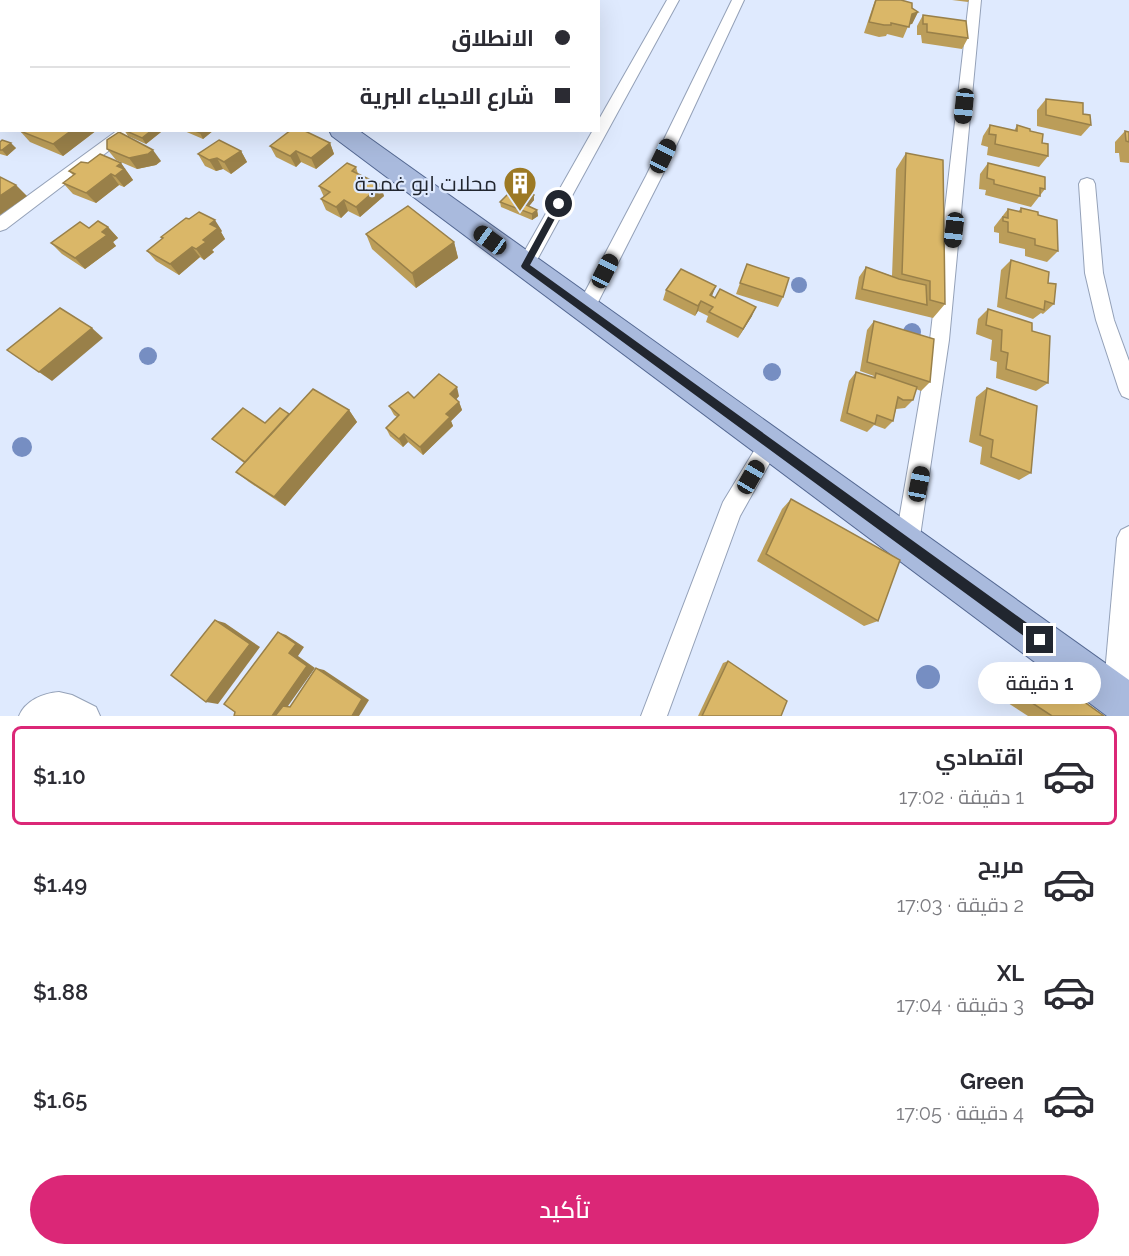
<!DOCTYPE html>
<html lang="ar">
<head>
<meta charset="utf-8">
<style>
  :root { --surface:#fff; --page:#f2f2f3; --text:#2b2b33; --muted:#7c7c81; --line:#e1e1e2; --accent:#db2777 }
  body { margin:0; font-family:Raleway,Cairo,sans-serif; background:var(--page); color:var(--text); direction:rtl; height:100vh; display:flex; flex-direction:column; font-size:22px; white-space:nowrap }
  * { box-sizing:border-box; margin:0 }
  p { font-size:20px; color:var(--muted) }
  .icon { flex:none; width:33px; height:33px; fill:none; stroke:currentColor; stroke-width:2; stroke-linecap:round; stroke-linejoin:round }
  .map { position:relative; height:716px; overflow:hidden; direction:ltr }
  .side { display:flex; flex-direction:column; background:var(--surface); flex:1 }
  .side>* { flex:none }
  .top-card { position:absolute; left:0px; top:0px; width:600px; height:132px; box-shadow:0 6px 24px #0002; direction:rtl; display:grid; align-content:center; height:132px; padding:0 30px; background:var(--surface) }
  .end { position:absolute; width:27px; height:27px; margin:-14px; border:8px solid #21262f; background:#fff; box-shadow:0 0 0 3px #fff }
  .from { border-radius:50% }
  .bubble { position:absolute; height:42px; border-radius:21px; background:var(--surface); box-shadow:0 6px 24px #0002; font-size:20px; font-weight:600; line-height:42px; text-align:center; direction:rtl }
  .car { position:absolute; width:18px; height:36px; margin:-18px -9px; border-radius:8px; box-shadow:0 0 4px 2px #0007; background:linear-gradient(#222 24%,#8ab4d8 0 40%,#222 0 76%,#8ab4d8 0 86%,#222 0) }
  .top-card b { display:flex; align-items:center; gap:21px; height:57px; font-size:22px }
  .top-card b+b { border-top:2px solid var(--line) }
  .top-card i { width:15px; height:15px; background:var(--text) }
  ul { padding:10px 0 0; list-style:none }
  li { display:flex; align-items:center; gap:18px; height:99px; margin:0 12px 9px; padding:0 18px; border:3px solid transparent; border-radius:9px }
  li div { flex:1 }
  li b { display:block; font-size:22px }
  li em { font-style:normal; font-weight:600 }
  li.selected { border-color:var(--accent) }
  li>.icon { width:54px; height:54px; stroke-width:1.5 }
  .primary-button { display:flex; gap:12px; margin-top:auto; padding:12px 30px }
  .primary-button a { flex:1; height:69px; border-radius:36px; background:var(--accent); color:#fff; font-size:24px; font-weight:600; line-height:69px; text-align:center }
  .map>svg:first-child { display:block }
</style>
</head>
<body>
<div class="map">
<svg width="1129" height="716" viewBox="0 0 1129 716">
  <rect width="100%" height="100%" fill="#dfeafe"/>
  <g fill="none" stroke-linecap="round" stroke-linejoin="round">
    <defs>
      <g id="minor">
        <polygon points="202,0 216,0 201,2"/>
        <polygon points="667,0 679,0 531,271 525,273 519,271 516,266 519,261 593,130 598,130 598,121"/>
        <polygon points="732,0 744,0 662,176 592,314 585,316 578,314 576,309 646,176"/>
        <polygon points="969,0 981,0 949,340 919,543 915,551 907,555 899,551 895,543 930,340"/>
        <polygon points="118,130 136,130 6,229 0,231 0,216"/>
        <polygon points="1087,178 1093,180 1095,184 1103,273 1114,320 1129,361 1129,399 1122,396 1119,390 1096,320 1085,273 1079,184 1081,180"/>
        <polygon points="770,433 777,436 781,443 740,516 667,716 641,716 723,502 763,436"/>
        <polygon points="1129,526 1129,696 1125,705 1116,709 1107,705 1103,696 1117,538 1121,530"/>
        <path d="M59 692 72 695 96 707 100 716H19C25 701 43 693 59 692Z"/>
      </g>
      <g id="primary">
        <rect x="0" y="66" width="2" height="14"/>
        <polygon points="329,130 358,130 1129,680 1129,716 1107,716 332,136"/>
      </g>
    </defs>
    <!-- minor casing -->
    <use href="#minor" stroke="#94a1b8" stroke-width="2"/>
    <!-- primary casing -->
    <use href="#primary" stroke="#546892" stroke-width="2"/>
    <!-- path -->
    <polyline stroke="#a5aebf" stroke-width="3" stroke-dasharray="2 3" stroke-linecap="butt" points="74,2 77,0"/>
    <!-- minor -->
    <use href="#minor" fill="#fff" fill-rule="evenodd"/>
    <!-- primary -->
    <use href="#primary" fill="#a9badd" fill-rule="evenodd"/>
  </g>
  <!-- trees -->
  <g fill="#768ec2">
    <circle cx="799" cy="285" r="8"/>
    <circle cx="912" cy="332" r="9"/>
    <circle cx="148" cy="356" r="9"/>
    <circle cx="772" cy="372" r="9"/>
    <circle cx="22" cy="447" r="10"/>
    <circle cx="928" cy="677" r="12"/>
  </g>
  <!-- wall -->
  <g fill="#bb9d59">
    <polygon points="79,0 114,0 111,2 80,2"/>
    <polygon points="128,0 180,0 180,2 132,2"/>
    <polygon points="875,0 912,8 918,12 912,24 909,24 903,38 887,34 886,36 879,37 864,33"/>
    <polygon points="952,0 969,0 968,2"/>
    <polygon points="923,15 968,38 962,49 922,43 921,35 917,35 917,26"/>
    <polygon points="1046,99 1083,114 1091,125 1081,136 1037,126 1037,110"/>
    <polygon points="990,125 1014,131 1017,125 1030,131 1042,143 1048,156 1039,167 987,155 988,147 981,145 983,136"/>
    <polygon points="21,130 97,130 63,156 30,142 20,131"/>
    <polygon points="124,130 161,132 146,144 128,136"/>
    <polygon points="182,130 214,130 203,139"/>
    <polygon points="1125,131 1129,132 1129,163 1120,162 1119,153 1115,153 1115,142"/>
    <polygon points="0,142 16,148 7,156 0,154"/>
    <polygon points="330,143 334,154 316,169 301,162 296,167 276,157 270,146"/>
    <polygon points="107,149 161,161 156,165 137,169 116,160"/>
    <polygon points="241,151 247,162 231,174 223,169 216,171 205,166 198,154"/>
    <polygon points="906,153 945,304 933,318 855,299 859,277 866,267 892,276 896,169"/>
    <polygon points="88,163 121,163 133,180 124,187 119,185 96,203 73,194 63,183 73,175 69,171"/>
    <polygon points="988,163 1045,189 1031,207 985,195 986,190 979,189 980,174"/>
    <polygon points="356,167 358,174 384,196 360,217 348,211 341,218 326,210 321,199 324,197 319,186"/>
    <polygon points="534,195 534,200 529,206 537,210 538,216 532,220 501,207 500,202"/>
    <polygon points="1021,208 1038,215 1058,251 1047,262 1025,256 1025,249 999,243 999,233 994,232 994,227 1008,209 1018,212"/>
    <polygon points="108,227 118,238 113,242 116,246 85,269 62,254 51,243 89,228"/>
    <polygon points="222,231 221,232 225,239 212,250 214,252 204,260 200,257 179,275 156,261 147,251 163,239 161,237"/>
    <polygon points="366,234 454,242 458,258 416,288 372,249"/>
    <polygon points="1011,260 1048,283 1054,304 1043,314 1041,313 1033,319 997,307 1001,270"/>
    <polygon points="747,264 783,297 778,307 736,294"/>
    <polygon points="666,290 712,297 752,316 738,338 706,322 708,316 698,311 695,316 663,300"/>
    <polygon points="988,309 1032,331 1048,383 1036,391 996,378 997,362 990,360 992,340 976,334 978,319"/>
    <polygon points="874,321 930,382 921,391 916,389 913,400 905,408 896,409 893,421 885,429 874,425 867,432 840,421 849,381 856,372 872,378 874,376 860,371 867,330"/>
    <polygon points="987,388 1031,473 1019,480 980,464 982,447 969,442 976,397"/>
    <polygon points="459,396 456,399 459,402 462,410 451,421 453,426 423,455 408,442 403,447 390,436 386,428 397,417 394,415 389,406 414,398"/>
    <polygon points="349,410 357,422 285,506 249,482 236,472 244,463 212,439 265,423 289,414"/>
    <polygon points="791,499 878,621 864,626 757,561 782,509"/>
    <polygon points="728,661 781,716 698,716 723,663"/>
    <polygon points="1037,668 1104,716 1028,716 1008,703 1016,671"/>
  </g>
  <!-- shaded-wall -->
  <g fill="#998049">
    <polygon points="0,0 39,0 36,2 2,2 2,20 0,21"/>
    <polygon points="95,0 114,0 111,2 96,2"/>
    <polygon points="159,0 180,0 180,2 160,2"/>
    <polygon points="288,0 308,0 306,2 286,2"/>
    <polygon points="918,12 912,24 907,25 912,14"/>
    <polygon points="72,130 97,130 63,156 53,144"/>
    <polygon points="152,130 161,130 161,132 146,144 142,138"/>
    <polygon points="204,130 214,130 203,139 200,133"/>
    <polygon points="11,143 16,148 7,156 2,150"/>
    <polygon points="330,143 334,154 316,169 311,158"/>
    <polygon points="153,150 161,161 156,165 137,169 129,158"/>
    <polygon points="241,151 247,162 231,174 224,162"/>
    <polygon points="296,151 301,162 296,167 290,156"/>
    <polygon points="217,158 223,169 216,171 209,160"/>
    <polygon points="121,163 133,180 124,187 115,176 117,166"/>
    <polygon points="111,174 119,185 96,203 86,193"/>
    <polygon points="16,185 27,196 0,215 0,196"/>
    <polygon points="381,185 384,196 360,217 356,207"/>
    <polygon points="534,195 534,200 526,210 526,205"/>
    <polygon points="344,200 348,211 341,218 336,207"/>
    <polygon points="537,210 538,216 532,220 532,214"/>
    <polygon points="215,220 222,231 221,232 225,239 212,250 214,252 204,260 196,249 203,240 210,224"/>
    <polygon points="108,227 118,238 113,242 116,246 85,269 75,258 102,232"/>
    <polygon points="454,242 458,258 416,288 412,273"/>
    <polygon points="192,247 200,257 179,275 170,264"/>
    <polygon points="716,286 712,296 706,305 710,295"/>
    <polygon points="701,301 698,311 695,316 698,306"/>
    <polygon points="756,307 752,316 738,338 743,329"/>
    <polygon points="92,328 103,338 52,381 39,372"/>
    <polygon points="457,387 459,396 453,403 450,394"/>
    <polygon points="459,402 462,410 451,421 453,426 423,455 420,447 446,414"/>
    <polygon points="349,410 357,422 285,506 274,497"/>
    <polygon points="404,434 408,442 403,447 399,439"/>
    <polygon points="215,620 225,623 260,647 218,704 206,702"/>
    <polygon points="278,632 286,635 304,647 298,656 315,668 288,706 283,706 282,716 272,716"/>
    <polygon points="316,668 324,670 369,700 359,716 352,716"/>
  </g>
  <!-- building -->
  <g fill="#dab768" stroke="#998049" stroke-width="1.5">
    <polygon points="255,0 288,0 286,2 253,2"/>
    <polygon points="876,0 901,0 912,3 912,8 918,12 912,14 909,27 891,23 891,25 884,25 869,22"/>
    <polygon points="923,15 966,21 968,38 927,32 927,24 923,24"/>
    <polygon points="1046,99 1083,103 1083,114 1090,115 1091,125 1046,115"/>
    <polygon points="990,125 1017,131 1017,125 1030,129 1030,131 1043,134 1042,143 1048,144 1048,156 995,144 996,135 989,134"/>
    <polygon points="21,130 72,130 53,144 20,131"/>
    <polygon points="124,130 152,130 142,138"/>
    <polygon points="193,130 204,130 200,133"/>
    <polygon points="291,130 303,130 330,143 311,158 296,151 290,156 270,146"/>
    <polygon points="1125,131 1129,132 1129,142 1126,141"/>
    <polygon points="119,132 153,150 148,154 129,158 107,149 107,140"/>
    <polygon points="2,140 11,143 2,150 0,150 0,142"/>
    <polygon points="219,140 241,151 224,162 217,158 209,160 198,154"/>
    <polygon points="906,153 943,160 945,304 930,300 930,281 902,274"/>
    <polygon points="100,154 121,163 117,166 124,169 115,176 111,174 86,193 63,183 75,174 69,171 81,162 88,163"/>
    <polygon points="347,163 356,167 352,171 381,185 356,207 344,200 336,207 321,199 330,192 319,186"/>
    <polygon points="988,163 1045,177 1045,189 1040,188 1040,196 994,184 994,180 987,178"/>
    <polygon points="0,177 16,185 0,196"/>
    <polygon points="516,186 534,195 526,205 537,210 532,214 500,202"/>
    <polygon points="408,206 454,242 412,273 366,234"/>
    <polygon points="1021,208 1038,212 1038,215 1057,220 1058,251 1035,245 1035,239 1008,232 1008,222 1003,221 1003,217 1008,218 1008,209 1021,212"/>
    <polygon points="199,212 215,220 210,224 218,228 203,240 206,242 196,249 192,247 170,264 147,251 163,238 161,237 186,218 189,219"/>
    <polygon points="98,221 108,227 102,232 107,235 75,258 51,243 80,222 89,228"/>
    <polygon points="1011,260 1049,272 1048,283 1056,284 1054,304 1045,301 1044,310 1006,298"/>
    <polygon points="747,264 789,278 783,297 740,283"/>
    <polygon points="866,267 899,279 926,285 927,305 862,289"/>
    <polygon points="681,269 716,286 710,295 715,298 720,289 756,307 743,329 709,312 713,307 701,301 698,306 666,290"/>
    <polygon points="60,308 92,328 39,372 7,350"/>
    <polygon points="988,309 1032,323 1032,331 1050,336 1048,383 1006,369 1008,353 1001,351 1002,330 986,325"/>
    <polygon points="874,321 934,339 930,382 867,362"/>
    <polygon points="856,372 875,378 876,373 917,387 913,400 903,400 898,397 893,421 877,415 875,424 847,413"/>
    <polygon points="439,374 457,387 450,394 459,402 446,414 450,417 420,447 404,434 399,439 386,428 399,415 389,406 408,392 414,398"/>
    <polygon points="987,388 1037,406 1031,473 991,457 993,440 980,435"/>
    <polygon points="313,389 349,410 274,497 236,472"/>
    <polygon points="243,408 265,423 280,408 289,414 245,462 212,439"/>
    <polygon points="791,499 900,560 878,621 766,554"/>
    <polygon points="215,620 250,644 206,702 171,675"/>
    <polygon points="278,632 296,644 289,653 307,666 272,716 234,716 235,712 224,704"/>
    <polygon points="728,661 787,701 781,716 702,716"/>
    <polygon points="316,668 362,699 352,716 275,716 283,706 290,707"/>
    <polygon points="1037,668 1104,716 1052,716 1029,701"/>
  </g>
  <!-- route -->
  <polygon fill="#21262f" points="556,202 563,204 530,265 1045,636 1046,640 1045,645 1040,646 1036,645 522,268 521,266"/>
  <!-- icons -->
  <defs>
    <symbol id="building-pin" viewBox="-11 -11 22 30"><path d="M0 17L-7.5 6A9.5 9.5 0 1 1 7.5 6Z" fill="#9c7924" stroke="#dfeafe"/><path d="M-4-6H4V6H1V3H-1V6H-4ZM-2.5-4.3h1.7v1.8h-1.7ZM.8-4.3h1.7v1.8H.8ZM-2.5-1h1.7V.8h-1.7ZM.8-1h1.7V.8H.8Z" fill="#fff"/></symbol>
  </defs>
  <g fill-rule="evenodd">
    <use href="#building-pin" x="501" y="164" width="38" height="52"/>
  </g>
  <g text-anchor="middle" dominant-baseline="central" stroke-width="4.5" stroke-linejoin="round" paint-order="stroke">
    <!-- poi labels -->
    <g font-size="21" fill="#21262f" stroke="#dfeafe" text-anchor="end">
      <text x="497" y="183">محلات ابو غمجة</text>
    </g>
  </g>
</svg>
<i class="end from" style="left:559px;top:204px"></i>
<i class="end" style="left:1040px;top:640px"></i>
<div class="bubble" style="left:978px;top:662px;width:123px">1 دقيقة</div>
<i class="car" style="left:964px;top:106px;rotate:186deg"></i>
<i class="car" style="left:663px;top:156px;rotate:26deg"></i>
<i class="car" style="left:954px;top:230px;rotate:187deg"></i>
<i class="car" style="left:490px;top:240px;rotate:306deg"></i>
<i class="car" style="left:605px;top:271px;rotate:27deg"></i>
<i class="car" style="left:751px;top:477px;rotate:30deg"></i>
<i class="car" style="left:919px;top:484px;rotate:11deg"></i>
<div class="top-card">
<b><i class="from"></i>الانطلاق</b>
<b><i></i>شارع الاحياء البرية</b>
</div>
</div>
<section class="side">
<ul>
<li class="selected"><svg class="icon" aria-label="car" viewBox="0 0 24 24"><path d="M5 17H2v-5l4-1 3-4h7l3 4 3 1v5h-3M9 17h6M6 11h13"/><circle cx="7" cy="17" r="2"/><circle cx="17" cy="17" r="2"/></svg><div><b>اقتصادي</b><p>1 دقيقة · 17:02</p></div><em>$1.10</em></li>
<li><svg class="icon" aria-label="car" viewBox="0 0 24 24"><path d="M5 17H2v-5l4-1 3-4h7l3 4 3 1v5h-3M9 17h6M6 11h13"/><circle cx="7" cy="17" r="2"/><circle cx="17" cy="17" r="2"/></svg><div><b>مريح</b><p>2 دقيقة · 17:03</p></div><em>$1.49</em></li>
<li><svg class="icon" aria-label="car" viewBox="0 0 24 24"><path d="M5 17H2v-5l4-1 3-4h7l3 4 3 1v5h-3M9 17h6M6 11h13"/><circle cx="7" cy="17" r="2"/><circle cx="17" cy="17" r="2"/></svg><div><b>XL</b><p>3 دقيقة · 17:04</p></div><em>$1.88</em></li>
<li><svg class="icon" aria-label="car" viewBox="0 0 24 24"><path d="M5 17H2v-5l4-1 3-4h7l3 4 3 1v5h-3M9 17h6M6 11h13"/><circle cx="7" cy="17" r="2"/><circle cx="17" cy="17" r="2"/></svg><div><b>Green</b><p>4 دقيقة · 17:05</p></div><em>$1.65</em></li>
</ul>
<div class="primary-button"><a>تأكيد</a></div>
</section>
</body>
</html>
